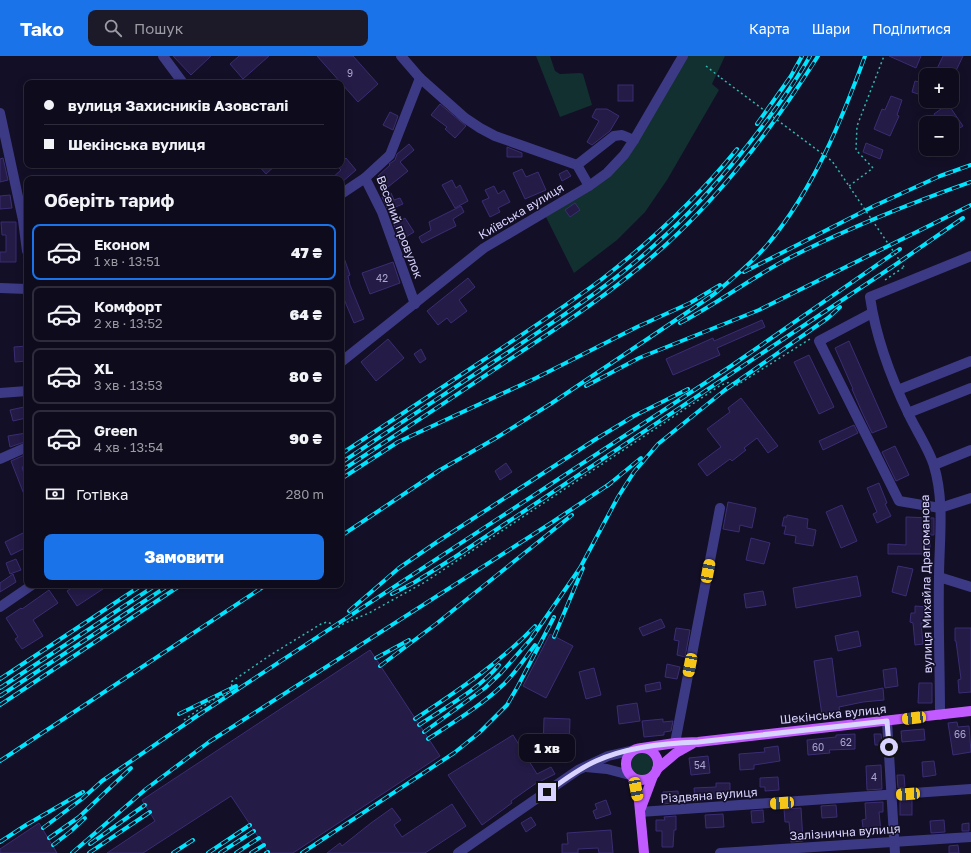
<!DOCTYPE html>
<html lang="uk">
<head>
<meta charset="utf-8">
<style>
  :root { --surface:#0e0b1c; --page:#1c1929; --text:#f1f3f6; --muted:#9b9ba3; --line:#2e2b3b; --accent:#1a73e8 }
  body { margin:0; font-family:"Golos Text",sans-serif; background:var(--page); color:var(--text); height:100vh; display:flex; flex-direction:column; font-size:15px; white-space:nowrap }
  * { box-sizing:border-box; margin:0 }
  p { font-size:13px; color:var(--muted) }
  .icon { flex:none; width:22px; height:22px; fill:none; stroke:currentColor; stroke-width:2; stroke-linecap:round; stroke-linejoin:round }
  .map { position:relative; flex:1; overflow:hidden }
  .side { position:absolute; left:24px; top:120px; width:320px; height:412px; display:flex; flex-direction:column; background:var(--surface); border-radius:8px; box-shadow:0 2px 10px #0003,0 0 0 1px var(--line) }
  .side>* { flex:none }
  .hud { position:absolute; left:24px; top:24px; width:320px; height:88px; border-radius:8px; box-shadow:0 2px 10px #0003,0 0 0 1px var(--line); display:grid; align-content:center; height:88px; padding:0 20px; background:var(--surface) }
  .controls { position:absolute; left:919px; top:12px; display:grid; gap:8px }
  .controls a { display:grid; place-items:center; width:40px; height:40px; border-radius:8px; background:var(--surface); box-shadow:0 2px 10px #0003,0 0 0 1px var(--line); font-size:20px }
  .end { position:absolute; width:18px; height:18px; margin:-9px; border:5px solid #d9d4ff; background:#111; box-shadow:0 0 0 2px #111 }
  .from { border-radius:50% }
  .bubble { position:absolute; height:28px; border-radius:8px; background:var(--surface); box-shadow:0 2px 10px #0003,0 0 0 1px var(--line); font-size:13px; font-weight:800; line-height:28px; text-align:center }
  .car { position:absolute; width:12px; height:24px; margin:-12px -6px; border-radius:5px; box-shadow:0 0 3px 1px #0007; background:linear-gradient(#f5c518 24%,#345 0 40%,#f5c518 0 76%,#345 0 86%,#f5c518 0) }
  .hud b { display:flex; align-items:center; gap:14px; height:38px; font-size:15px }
  .hud b+b { border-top:1px solid var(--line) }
  .hud i { width:10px; height:10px; background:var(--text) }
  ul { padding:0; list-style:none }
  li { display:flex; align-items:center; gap:12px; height:56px; margin:0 8px 6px; padding:0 12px; border:2px solid var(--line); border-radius:8px }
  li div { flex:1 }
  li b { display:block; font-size:15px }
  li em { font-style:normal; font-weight:800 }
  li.on { border-color:var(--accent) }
  li>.icon { width:36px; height:36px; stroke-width:1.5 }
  h2 { padding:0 20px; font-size:18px; line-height:48px }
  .pay { display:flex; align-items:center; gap:10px; height:44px; padding:0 20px; font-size:15px }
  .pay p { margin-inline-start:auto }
  .cta { display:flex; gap:8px; margin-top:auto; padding:8px 20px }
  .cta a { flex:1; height:46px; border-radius:8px; background:var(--accent); color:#fff; font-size:16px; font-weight:800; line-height:46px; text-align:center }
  header { display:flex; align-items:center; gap:24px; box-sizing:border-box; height:56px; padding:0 20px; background:var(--accent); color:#fff }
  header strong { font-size:19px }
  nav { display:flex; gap:22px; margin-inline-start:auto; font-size:14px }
  .search { width:280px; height:36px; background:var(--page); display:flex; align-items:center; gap:10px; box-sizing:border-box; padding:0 14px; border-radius:8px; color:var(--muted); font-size:15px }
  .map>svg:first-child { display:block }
</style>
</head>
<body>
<header>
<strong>Tako</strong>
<div class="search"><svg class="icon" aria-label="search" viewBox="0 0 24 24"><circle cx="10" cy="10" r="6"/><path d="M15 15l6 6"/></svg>Пошук</div>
<nav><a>Карта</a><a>Шари</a><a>Поділитися</a></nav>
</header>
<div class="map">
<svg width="971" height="797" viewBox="0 0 971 797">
  <rect width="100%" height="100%" fill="#130f26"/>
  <!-- green -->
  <g fill="#12302f">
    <polygon points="536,0 550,0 555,15 560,18 580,17 583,18 592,49 560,61"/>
    <polygon points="683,0 725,0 712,28 719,34 667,124 645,156 617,184 574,217 544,157 613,111"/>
    <circle cx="642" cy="708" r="11"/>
  </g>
  <!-- building -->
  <g fill="#241b47" stroke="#3b2d73">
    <polygon points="173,0 211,0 191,19"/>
    <polygon points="239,0 269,0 243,23 230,8"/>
    <polygon points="317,0 353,0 378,28 358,46"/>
    <polygon points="889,0 921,0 916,12"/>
    <polygon points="943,0 963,0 954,19 934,19"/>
    <polygon points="915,25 924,27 921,39 912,36"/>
    <rect x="618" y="29" width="15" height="16"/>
    <polygon points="891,40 902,44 897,59 899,60 890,80 874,73 882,53 885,54"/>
    <polygon points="440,48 466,70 455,82 445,73 447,71 431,59"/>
    <polygon points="948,48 963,70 952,77 952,67 940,67 934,58"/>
    <polygon points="596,53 607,53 619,60 610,75 592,89 587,86 599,65 592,61"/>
    <polygon points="390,56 398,60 393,74 383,69"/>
    <polygon points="866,87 883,94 880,103 863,96"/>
    <polygon points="409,88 414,94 400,106 408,115 388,131 378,120 390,109 389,108 395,104 397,98"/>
    <polygon points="507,91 522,97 522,101 507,101"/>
    <polygon points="3,102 8,124 0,126 0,103"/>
    <polygon points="346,102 356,114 341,127 341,123 331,123 341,114 337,110 341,109 341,107"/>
    <polygon points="258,109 276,109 266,118"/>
    <polygon points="522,113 526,121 538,116 546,134 525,143 513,117"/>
    <polygon points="567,114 571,120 562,125 559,118"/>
    <polygon points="452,124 456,132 460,129 468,145 455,152 442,129"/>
    <polygon points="494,130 498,138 504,134 510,146 498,152 500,156 490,161 482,145 489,142 485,134"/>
    <polygon points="391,137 394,144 400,142 403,148 388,154 382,141"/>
    <polygon points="10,139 12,152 0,153 0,140"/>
    <polygon points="575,147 580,154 570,161 565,154"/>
    <polygon points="461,150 464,156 453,163 456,170 422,187 419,181 431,174 429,166"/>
    <polygon points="405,162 414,176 404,182 408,192 403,194 394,169"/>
    <polygon points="1,166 16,166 16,206 0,206 0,196 6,196 6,179 2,179"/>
    <polygon points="341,196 342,196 350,219 348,220 350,229 364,263 354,267 341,236"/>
    <polygon points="393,206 400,227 370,238 362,217"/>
    <polygon points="468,222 475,231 459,244 467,255 451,267 447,262 438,269 427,255"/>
    <polygon points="762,264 765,271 717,292 720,299 673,319 666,303 713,282 714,285"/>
    <polygon points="388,283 404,302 376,325 361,306"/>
    <polygon points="849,285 887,371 872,377 861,354 852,333 853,333 835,292"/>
    <polygon points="27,290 27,305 15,306 14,291"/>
    <polygon points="421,293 426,303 420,307 414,298"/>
    <polygon points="809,299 834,351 819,358 794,306"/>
    <polygon points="741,342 778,390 768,397 757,382 744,392 746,394 732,405 730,403 707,420 698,408 721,391 707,373 730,356 728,352"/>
    <polygon points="24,351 26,362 13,365 10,354"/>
    <polygon points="854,369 858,377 823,394 819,385"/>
    <polygon points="26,377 27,385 10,391 8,380"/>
    <polygon points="895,390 909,419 896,425 882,396"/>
    <polygon points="27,398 27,409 22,411 27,427 27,446 11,405"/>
    <polygon points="506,407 512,416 500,424 495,415"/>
    <polygon points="879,427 887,447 885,448 891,460 877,467 873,458 877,456 867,432"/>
    <polygon points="728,446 756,452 752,472 740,469 739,476 723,473"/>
    <polygon points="842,449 857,485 841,492 826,456"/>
    <polygon points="787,459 808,463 807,472 816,474 813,490 795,487 796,480 784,478 786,470 782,470 784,461 787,461"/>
    <polygon points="906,461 934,462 934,479 930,479 930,498 888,498 888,488 906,489"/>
    <polygon points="23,477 27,485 27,491 11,499 5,486"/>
    <polygon points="751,482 770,487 764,508 746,504"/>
    <polygon points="16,503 21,514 10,518 6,507"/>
    <polygon points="898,510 913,513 906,540 892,536"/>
    <polygon points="13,518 16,526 0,536 0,527"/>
    <polygon points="857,520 861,540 796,552 793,532"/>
    <polygon points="76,529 109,529 77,550 67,535"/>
    <polygon points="49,534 58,547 33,564 43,580 22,593 15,583 18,581 6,562 21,552 22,553"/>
    <polygon points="763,535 766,549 746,552 744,538"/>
    <polygon points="915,550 928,551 927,567 921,567 923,588 915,589 913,567 910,566 911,557 915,557"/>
    <polygon points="661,563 665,571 643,580 639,572"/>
    <polygon points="676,572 690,574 685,601 677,599 679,585 674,584"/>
    <polygon points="955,572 971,572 971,636 959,637 958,624 961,623 956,585 955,585"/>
    <polygon points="858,575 861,590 838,595 835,580"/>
    <polygon points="550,578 573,590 546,642 523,630"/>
    <polygon points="370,594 440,700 293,797 269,797 231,740 143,797 107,797 155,765 142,744"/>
    <polygon points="832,602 837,641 883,632 884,644 863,646 839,651 840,657 822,659 814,605"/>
    <polygon points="667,608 680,611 677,623 665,621"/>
    <polygon points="594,612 601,639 586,643 579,616"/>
    <polygon points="896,612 898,630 885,632 883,614"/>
    <polygon points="660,626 661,633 646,636 645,629"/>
    <polygon points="919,627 932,627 932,647 918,647"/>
    <polygon points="637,647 640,665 619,668 617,650"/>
    <polygon points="544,662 570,663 569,696 543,695"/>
    <polygon points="663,663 663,666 673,665 671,675 664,676 664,679 644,681 642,665"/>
    <polygon points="957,666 958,671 969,670 971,696 953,699 948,667"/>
    <polygon points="924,673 925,684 902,686 901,675"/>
    <polygon points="855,678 855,693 829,694 830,697 808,699 807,684 836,681 836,679"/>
    <polygon points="874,678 881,678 882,689 875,689"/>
    <polygon points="513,679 537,718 551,711 555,718 535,728 511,745 512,747 482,769 448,719"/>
    <polygon points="778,690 780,705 754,709 754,713 740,714 739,698 765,696 764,692"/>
    <polygon points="708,700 710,717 691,719 689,702"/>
    <polygon points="934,705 936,719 923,721 922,706"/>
    <polygon points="881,709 882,733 867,734 866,710"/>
    <polygon points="897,719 904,719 905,731 898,732"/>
    <polygon points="778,721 779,734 765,735 765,731 760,731 760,722"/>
    <polygon points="716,727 730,727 730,742 707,742 707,744 695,745 694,732 716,731"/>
    <polygon points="678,735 679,746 663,748 663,736"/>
    <polygon points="606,744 611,758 596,763 593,755 597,753 595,748"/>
    <rect x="900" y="744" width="12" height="15"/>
    <polygon points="883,746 883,756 879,756 881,776 864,778 862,764 866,763 865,747"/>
    <polygon points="452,748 466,770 425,797 327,797 340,787 342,790 371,767 392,752 401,764 394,769 402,781"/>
    <polygon points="836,749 837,761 822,762 821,750"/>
    <polygon points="801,752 803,785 791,786 789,766 785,766 784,753"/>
    <polygon points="763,754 764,766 752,767 751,755"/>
    <polygon points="723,758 724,771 706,772 705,759"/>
    <polygon points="676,760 676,774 674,774 673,791 662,791 662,775 656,775 656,764 665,764 664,761"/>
    <polygon points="531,761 536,769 526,776 521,767"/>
    <polygon points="944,764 945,776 931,777 930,765"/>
    <polygon points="39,767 57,797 0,797 0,793"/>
    <polygon points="969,767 969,775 962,775 962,768"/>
    <polygon points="611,774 613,797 599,797 598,792 578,793 578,797 562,797 562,788 568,788 567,777"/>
    <polygon points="958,789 959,797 949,797 949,790"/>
  </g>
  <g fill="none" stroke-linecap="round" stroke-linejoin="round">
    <!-- path -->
    <g stroke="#2fb8b0" stroke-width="1.5" stroke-dasharray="2 3" stroke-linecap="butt">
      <polyline points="706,10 721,22"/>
      <polyline points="849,130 873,112 856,94 857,70 884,0"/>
      <polyline points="885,224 904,211"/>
      <polyline points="184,664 211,645 230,636 232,631 231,626 272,598 321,568 327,566 339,571 343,568 369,557 425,526 721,329 730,326 737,329 810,283"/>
    </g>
    <!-- minor -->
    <g stroke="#3d3a85" stroke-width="10">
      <polyline points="163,0 183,27"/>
      <polyline points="401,0 420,22 465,62 480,72 495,80 577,109 589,130"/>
      <polyline points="0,57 23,164 27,195"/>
      <polyline points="577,109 614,80 622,79 634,84"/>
      <polyline points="365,122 382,156 415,248"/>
      <polyline points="341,138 365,122 390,99 420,22"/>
      <polyline points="0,232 27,233"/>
      <polyline points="872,257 819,285 899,445 940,452 971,442"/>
      <polyline points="341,306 484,192 589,130 607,117 624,99 634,84 683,0"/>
      <polyline points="898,334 971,305"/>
      <polyline points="0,337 27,335"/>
      <polyline points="908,357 971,332"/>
      <polyline points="0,403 27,391"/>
      <polyline points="934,409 971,394"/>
      <polyline points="939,521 971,531"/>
      <polyline points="0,551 32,529"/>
      <path d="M940 659C940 613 938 568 939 522 939 486 945 446 934 410 930 395 916 374 909 359 891 322 876 282 870 241L971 200"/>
      <polyline points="887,665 895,797"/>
      <polyline points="675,687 720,452"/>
      <polyline points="586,711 607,713 630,719"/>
      <polyline points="640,756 971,733"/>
      <polyline points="458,797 578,714 608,700 634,694"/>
      <polyline points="720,797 971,781"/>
    </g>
    <!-- major -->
    <g stroke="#c25bff" stroke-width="10">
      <circle cx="642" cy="708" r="16"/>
      <polyline points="642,692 675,687 698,686 971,655"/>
      <polyline points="657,713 676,697 692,688"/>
      <polyline points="633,722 639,745 644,797"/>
      <polyline points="641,752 653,720"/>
    </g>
    <defs>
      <g id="rail">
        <polyline points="757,68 791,20 802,0"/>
        <polyline points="744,216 874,150 940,120 971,109"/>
        <path d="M680 267C720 246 755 219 795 199 852 171 911 147 971 126"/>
        <polyline points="586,330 639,302 759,254 971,149"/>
        <path d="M341 398C388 367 435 336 482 305 523 278 563 252 602 223 651 185 698 141 737 93"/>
        <path d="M341 407C396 370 452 333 507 297 559 262 613 228 659 185 692 156 720 124 747 90 770 61 792 32 810 0"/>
        <path d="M341 415C396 379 452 342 507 305 564 268 620 231 670 185 728 131 776 67 818 0"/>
        <polyline points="341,423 398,386 536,322 637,271 690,247 720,229"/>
        <polyline points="607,430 641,402"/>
        <path d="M341 480 440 414 496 382 552 347 713 239C732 223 752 207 768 188 814 132 841 66 865 0"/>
        <polyline points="392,538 415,526 455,501 892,211 963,162"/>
        <polyline points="349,555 399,512 437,486 596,383 634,360 688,333"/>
        <polyline points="554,581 583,512"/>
        <polyline points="376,602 409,584"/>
        <polyline points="380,610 436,568 572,459"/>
        <polyline points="0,623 142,529"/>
        <polyline points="0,632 156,529"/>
        <polyline points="0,640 169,529"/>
        <polyline points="0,649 181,529"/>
        <polyline points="179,658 236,630"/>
        <path d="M415 663C457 635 500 607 535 570"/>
        <path d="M419 669C446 651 478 634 499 609"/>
        <polyline points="424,676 485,632 501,617 531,583 580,512 618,441 634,416 658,388 725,334 828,262 840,251"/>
        <path d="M428 683C454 666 482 649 504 628 516 616 525 602 535 589"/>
        <polyline points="0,705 266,529"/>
        <polyline points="43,772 82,743 102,725 197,660 731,310 900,193"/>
        <polyline points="49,782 79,761 131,712"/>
        <polyline points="0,786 26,769 83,736"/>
        <polyline points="90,788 145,749"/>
        <polyline points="53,789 70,776 85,762"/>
        <polyline points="72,797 146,733 209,686 551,467 611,427"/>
        <polyline points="89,797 150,756"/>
        <polyline points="173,797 193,784"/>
        <polyline points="208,797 250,769"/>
        <polyline points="220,797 254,775"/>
        <polyline points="236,797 259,782"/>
        <polyline points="251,797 264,789"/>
        <polyline points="266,797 268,796"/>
        <polyline points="302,797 454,697 479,677 507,649 518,630 554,561"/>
      </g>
    </defs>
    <!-- rail casing -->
    <use href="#rail" stroke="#00e5ff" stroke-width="4"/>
    <!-- rail -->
    <use href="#rail" stroke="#130f26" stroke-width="2.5" stroke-dasharray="8" stroke-linecap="butt"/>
    <!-- path-bridge -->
    <polyline stroke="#2fb8b0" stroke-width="1.5" stroke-dasharray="2 3" stroke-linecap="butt" points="721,22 832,105 904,211"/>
  </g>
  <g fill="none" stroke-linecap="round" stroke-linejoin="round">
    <!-- route -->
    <path stroke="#d9d4ff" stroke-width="5" d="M547 736C563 725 578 713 596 705 627 691 664 687 698 686L887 665 889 691"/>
  </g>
  <g text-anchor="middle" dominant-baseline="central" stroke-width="3" stroke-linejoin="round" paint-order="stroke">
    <!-- number labels -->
    <g font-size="10" fill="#aca6d1">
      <text x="350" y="17">9</text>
      <text x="382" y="222">42</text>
      <text x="960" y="678">66</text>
      <text x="846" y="686">62</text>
      <text x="818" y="691">60</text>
      <text x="700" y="709">54</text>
      <text x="874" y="721">4</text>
    </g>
    <!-- street labels -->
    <g font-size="12" fill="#d9d4ff" stroke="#130f26">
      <text transform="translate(521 155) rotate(-31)">Київська вулиця</text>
      <text transform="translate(400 171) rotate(69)">Веселий провулок</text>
      <text transform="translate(926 528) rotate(-91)">вулиця Михайла Драгоманова</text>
      <text transform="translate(833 658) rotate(-6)">Шекінська вулиця</text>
      <text transform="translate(709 739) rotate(-4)">Різдвяна вулиця</text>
      <text transform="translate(845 776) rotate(-4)">Залізнична вулиця</text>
    </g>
  </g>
</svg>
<div class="controls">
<a>+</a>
<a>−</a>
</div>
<i class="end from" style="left:889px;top:691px"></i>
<i class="end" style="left:547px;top:736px"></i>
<div class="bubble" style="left:519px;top:678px;width:56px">1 хв</div>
<i class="car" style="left:708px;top:515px;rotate:11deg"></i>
<i class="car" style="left:690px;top:609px;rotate:191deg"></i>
<i class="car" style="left:914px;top:662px;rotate:263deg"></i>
<i class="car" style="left:636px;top:733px;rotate:169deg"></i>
<i class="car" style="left:908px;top:738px;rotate:266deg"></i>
<i class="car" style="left:782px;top:747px;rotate:266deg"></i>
<div class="hud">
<b><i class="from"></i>вулиця Захисників Азовсталі</b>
<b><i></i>Шекінська вулиця</b>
</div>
<section class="side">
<h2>Оберіть тариф</h2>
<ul>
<li class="on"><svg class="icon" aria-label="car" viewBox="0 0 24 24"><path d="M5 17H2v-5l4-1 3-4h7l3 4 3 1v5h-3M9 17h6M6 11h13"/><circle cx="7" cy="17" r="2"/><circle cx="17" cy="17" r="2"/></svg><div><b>Економ</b><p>1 хв · 13:51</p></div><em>47 ₴</em></li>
<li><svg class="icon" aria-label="car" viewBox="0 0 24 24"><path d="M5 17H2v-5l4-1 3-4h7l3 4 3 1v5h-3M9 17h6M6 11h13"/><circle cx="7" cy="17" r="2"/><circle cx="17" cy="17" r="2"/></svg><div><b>Комфорт</b><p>2 хв · 13:52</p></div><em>64 ₴</em></li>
<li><svg class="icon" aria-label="car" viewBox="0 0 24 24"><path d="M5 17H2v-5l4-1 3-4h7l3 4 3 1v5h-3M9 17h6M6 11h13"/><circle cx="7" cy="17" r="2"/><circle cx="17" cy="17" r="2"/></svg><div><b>XL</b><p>3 хв · 13:53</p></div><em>80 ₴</em></li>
<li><svg class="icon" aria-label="car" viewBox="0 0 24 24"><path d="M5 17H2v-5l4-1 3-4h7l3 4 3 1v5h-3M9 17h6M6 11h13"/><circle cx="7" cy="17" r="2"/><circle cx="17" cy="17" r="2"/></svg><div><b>Green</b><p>4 хв · 13:54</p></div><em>90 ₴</em></li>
</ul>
<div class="pay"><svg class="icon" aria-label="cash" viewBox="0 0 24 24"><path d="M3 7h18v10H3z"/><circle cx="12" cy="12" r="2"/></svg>Готівка<p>280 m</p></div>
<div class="cta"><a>Замовити</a></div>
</section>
</div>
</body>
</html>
